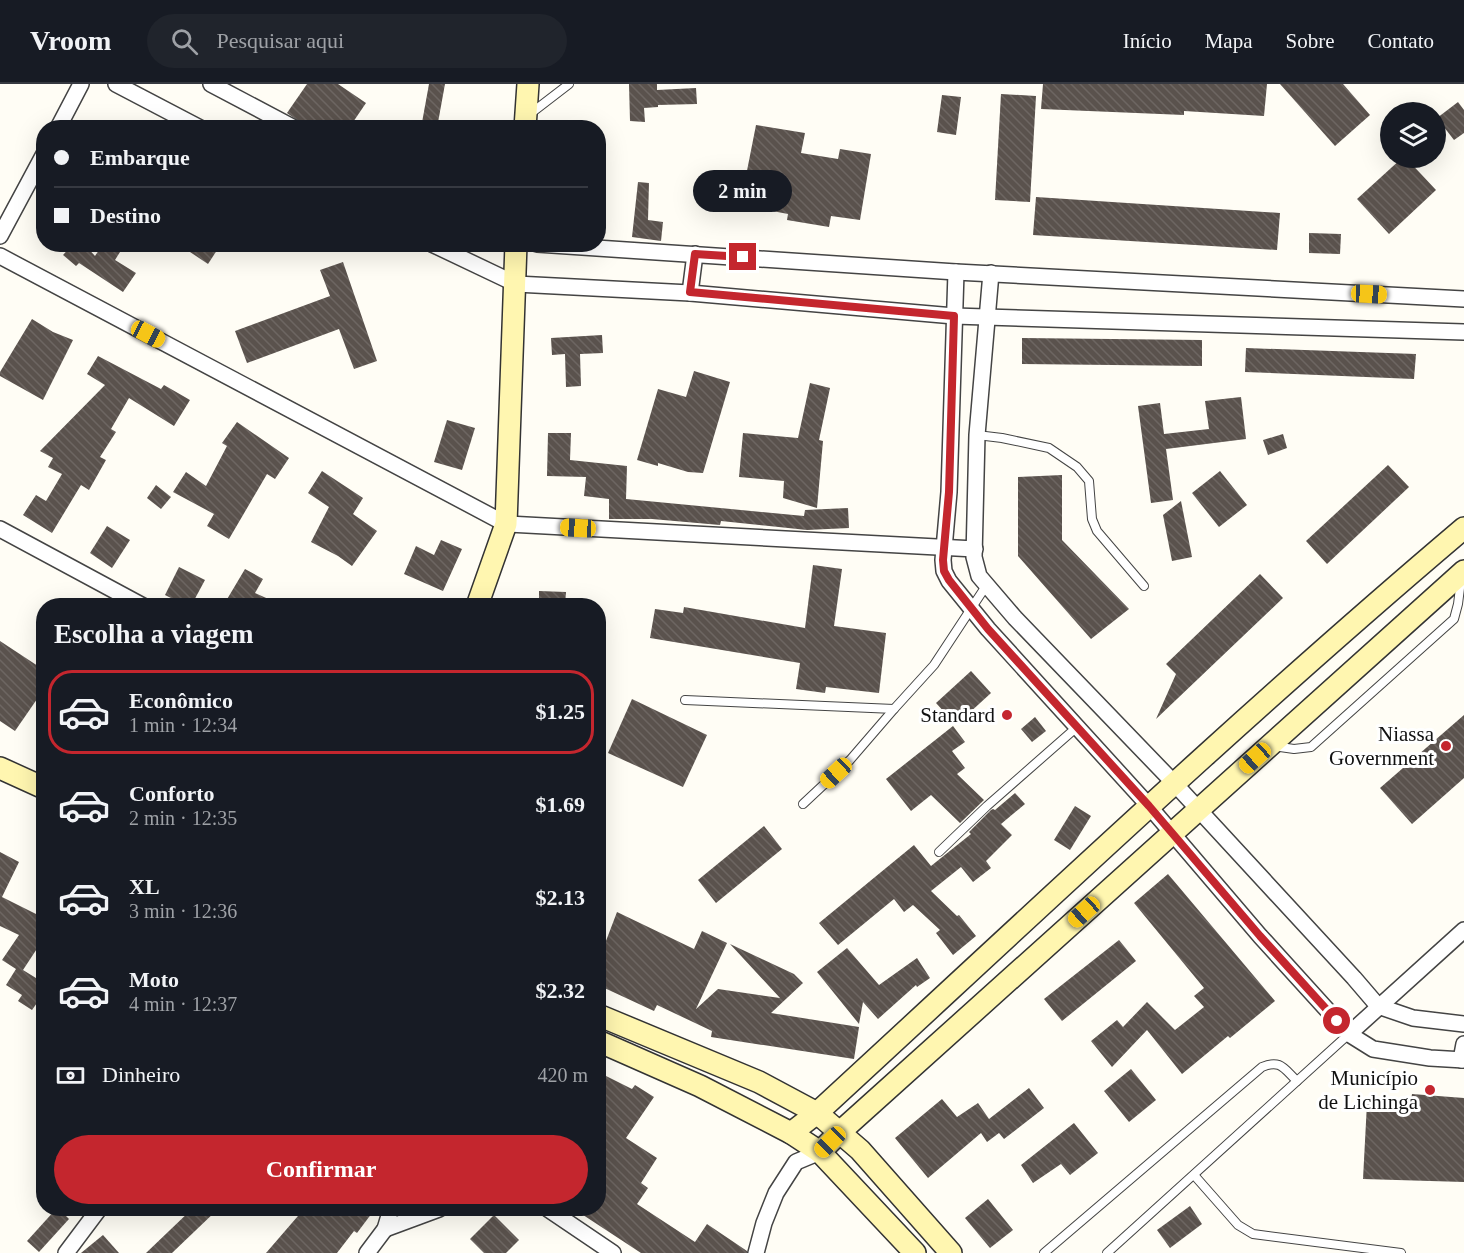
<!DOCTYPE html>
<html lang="pt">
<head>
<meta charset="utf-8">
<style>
  :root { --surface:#171b24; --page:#20242c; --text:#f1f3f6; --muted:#9ea1a6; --line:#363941; --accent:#c4262e }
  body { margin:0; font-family:Georgia,serif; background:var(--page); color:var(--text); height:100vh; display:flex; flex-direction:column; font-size:22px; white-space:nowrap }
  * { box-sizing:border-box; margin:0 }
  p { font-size:20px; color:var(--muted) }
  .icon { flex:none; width:33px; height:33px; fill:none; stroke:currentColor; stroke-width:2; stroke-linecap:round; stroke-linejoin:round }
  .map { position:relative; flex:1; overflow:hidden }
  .drawer { position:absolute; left:36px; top:514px; width:570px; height:618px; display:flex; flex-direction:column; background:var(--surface); border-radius:24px; box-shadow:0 6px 24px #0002 }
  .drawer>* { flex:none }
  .guide { position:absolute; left:36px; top:36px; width:570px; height:132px; border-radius:24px; box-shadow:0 6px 24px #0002; display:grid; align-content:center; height:132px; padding:0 18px; background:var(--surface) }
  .fabs { position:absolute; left:1380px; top:18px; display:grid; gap:12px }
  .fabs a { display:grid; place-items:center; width:66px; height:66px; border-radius:50%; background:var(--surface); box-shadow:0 6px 24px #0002; font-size:30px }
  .end { position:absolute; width:27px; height:27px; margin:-14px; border:8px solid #c4262e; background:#fff; box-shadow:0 0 0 3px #fff }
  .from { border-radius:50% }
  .bubble { position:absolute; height:42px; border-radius:21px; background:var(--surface); box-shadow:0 6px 24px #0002; font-size:20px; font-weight:800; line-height:42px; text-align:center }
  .car { position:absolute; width:18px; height:36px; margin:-18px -9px; border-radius:8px; box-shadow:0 0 4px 2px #0007; background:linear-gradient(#f5c518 24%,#345 0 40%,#f5c518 0 76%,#345 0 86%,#f5c518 0) }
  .guide b { display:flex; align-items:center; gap:21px; height:57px; font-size:22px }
  .guide b+b { border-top:2px solid var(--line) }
  .guide i { width:15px; height:15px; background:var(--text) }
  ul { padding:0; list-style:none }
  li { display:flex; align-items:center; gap:18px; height:84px; margin:0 12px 9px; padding:0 6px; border:3px solid transparent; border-radius:24px }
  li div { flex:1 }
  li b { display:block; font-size:22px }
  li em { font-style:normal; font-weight:800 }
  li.active { border-color:var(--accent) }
  li>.icon { width:54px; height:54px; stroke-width:1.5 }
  h2 { padding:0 18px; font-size:27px; line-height:72px }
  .pay { display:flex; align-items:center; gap:15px; height:66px; padding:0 18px; font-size:22px }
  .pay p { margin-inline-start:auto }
  .button { display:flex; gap:12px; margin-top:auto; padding:12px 18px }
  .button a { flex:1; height:69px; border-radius:36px; background:var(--accent); color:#fff; font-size:24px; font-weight:800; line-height:69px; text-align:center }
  header { display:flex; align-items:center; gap:36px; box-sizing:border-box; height:84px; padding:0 30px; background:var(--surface); border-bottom:2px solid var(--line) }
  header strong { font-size:28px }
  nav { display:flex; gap:33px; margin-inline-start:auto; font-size:21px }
  .search { width:420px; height:54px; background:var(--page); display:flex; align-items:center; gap:15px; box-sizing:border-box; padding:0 21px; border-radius:33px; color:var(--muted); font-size:22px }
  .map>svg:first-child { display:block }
</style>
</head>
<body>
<header>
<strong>Vroom</strong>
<div class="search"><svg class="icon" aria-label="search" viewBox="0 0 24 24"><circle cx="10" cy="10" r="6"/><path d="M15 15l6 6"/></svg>Pesquisar aqui</div>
<nav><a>Início</a><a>Mapa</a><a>Sobre</a><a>Contato</a></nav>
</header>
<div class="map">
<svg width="1464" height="1169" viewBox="0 0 1464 1169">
  <defs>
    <pattern id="building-back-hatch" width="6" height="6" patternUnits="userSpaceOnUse" patternTransform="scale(1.5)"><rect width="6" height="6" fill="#5a524d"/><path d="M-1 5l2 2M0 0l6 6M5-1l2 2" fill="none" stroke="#6d6662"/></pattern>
  </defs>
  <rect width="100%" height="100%" fill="#fffdf5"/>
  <!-- building -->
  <g fill="url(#building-back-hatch)">
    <polygon points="307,0 338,0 366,19 349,44 308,44 287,29"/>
    <polygon points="429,0 445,0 437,44 421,44"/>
    <polygon points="629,0 657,0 657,6 696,4 697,20 658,21 658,23 644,24 645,38 630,37"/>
    <polygon points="1043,0 1267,0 1264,32 1184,27 1184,31 1041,25"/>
    <polygon points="1280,0 1343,0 1370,31 1335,62"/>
    <polygon points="1001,10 1036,12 1030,118 995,116"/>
    <polygon points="942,11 961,13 956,51 937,48"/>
    <polygon points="1458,18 1464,26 1464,49 1454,56 1437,34"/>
    <polygon points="756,41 805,49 801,69 838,75 840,65 871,70 860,136 831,132 829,143 787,136 788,130 706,114 707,104 743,107"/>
    <polygon points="1402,74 1406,74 1436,106 1389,150 1357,115"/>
    <polygon points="638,98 649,99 648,136 663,138 661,157 632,153"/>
    <polygon points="1036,113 1280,129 1277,166 1033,151"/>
    <polygon points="1309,149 1341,150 1340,170 1309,169"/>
    <polygon points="73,160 84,160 95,172 103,160 125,160 115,176 136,189 123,208 79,179 76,182 63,171"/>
    <polygon points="178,160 221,160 208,180"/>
    <polygon points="343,178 377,277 354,285 339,245 247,279 235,247 330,212 320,186"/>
    <polygon points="32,235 53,248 73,256 43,316 0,292 0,288"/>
    <polygon points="602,251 603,269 580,270 581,302 566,303 565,270 552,271 551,254"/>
    <polygon points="1022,254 1202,256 1202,282 1022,280"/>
    <polygon points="1246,264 1416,270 1414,295 1245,288"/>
    <polygon points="98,272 161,305 164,301 190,316 174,342 129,314 111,345 116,348 100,373 106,376 89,406 81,401 52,449 23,431 36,411 46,417 62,390 48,383 53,374 40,367 105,301 87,290"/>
    <polygon points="694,287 730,298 703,389 688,388 658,379 658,382 637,376 658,305 686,313"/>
    <polygon points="810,299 830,304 819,356 823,357 817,424 783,414 784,397 739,393 743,349 798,354"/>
    <polygon points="1241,313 1246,355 1166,365 1173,416 1151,419 1138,322 1160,319 1164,350 1209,345 1205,317"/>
    <polygon points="447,336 475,344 462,386 434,378"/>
    <polygon points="237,338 289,374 275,395 267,390 229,455 207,442 214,430 173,408 186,388 206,402 227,362 222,359"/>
    <polygon points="548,349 571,349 570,376 627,382 626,415 804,432 805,426 848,424 849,444 807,446 721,437 720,441 652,435 609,435 609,415 584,412 586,393 547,392"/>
    <polygon points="1283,350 1287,364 1268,371 1263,356"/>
    <polygon points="1388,381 1409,403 1327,480 1306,457"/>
    <polygon points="322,387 363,414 353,430 377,447 352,482 338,472 311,458 329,423 308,409"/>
    <polygon points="1220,387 1247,421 1219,443 1192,409"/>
    <polygon points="1062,391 1062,456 1129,525 1091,555 1018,472 1018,393"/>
    <polygon points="156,401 171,413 161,425 147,414"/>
    <polygon points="1181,417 1192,473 1172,477 1163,431"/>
    <polygon points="107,442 130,456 112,484 90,469"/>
    <polygon points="441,456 462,465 443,507 404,490 416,462 434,471"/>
    <polygon points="813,481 842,485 834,542 886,549 879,609 826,603 825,609 796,605 800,579 650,554 655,525 683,529 684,523 805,544"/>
    <polygon points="179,483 205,496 191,522 187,522 165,511"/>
    <polygon points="245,485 263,495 255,509 284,522 223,522"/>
    <polygon points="1260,490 1283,514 1156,635 1176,590 1166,580"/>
    <polygon points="539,507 566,508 565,522 539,522"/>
    <polygon points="0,557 44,586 44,605 15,647 0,637"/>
    <polygon points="971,587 991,609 956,641 936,619"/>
    <polygon points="632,615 707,651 683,703 608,669"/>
    <polygon points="1464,631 1464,694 1412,740 1380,704"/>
    <polygon points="1035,633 1046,647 1032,658 1021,645"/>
    <polygon points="953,642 965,658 952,667 965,684 957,690 984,716 960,739 931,711 911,727 886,695"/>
    <polygon points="1015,709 1025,720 1001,740 1012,751 986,777 991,784 973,798 961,783 931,807 957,832 959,831 976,852 953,871 936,849 940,846 913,821 904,828 894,815 838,861 819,839 914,761 931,782 971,750 969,748 991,726 993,725 995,726"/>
    <polygon points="1075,722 1091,732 1070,766 1054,756"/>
    <polygon points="764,742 782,765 716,819 698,796"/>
    <polygon points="0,768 19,778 2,813 40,832 39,836 44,839 44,854 23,886 44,899 44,909 32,926 18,917 22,911 6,901 16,885 2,876 19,851 0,842"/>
    <polygon points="1168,790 1275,917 1230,954 1228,952 1182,990 1147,946 1112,983 1091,957 1117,936 1123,943 1147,918 1175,946 1204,923 1194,912 1204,904 1134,819"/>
    <polygon points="617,828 694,865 702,847 727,859 696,925 718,905 780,914 730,860 794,890 803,899 771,929 859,943 854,975 711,953 712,947 657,921 654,927 598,901 598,878"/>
    <polygon points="1119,856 1136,877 1062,937 1044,915"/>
    <polygon points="847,864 879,901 917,874 930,894 917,903 916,901 878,935 863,918 859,940 817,888"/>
    <polygon points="1131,985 1156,1016 1129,1038 1104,1007"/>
    <polygon points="598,988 632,1005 635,1001 654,1013 626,1054 657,1074 641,1099 648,1104 637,1120 695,1158 707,1140 747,1167 747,1169 641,1169 574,1125 598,1125"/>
    <polygon points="1029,1004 1044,1024 1004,1055 999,1049 987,1058 981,1049 928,1094 895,1054 942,1015 957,1033 978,1019 989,1035"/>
    <polygon points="1412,1010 1464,1014 1464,1098 1363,1095 1367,1019 1410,1022"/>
    <polygon points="1074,1039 1098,1069 1070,1091 1061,1080 1033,1099 1021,1081"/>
    <polygon points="988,1115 1013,1146 990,1164 965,1134"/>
    <polygon points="1190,1122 1202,1140 1170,1164 1157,1146"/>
    <polygon points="56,1125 59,1125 69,1135 39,1168 27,1157"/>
    <polygon points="192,1125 218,1125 172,1169 146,1169"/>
    <polygon points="304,1125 375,1125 357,1149 354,1147 337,1169 266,1169"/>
    <polygon points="494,1131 519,1156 506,1169 484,1169 470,1155"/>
    <polygon points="103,1151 119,1169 81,1169"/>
  </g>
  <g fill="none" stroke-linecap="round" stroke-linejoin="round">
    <defs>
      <g id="lane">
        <polyline points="530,30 569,0"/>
        <polyline points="977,351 1002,354 1049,364 1077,383 1089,397 1092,435 1097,447 1144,502"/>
        <polyline points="685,616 894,625 934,581 986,502"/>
        <polyline points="1273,662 1294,665 1311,663 1454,535 1458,520 1461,496"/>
        <polyline points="803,720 850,676 894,625"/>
        <polyline points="939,768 987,722 1077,643"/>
        <polyline points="1194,1091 1238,1141 1253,1150 1401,1169"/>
        <path d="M1044 1169 1262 983C1281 975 1284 985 1297 997"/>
        <polyline points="1107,1169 1349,950"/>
      </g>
      <g id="street">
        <polyline points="116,0 200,44"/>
        <polyline points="211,0 294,44"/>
        <polyline points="58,44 81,0"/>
        <polyline points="0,152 44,70"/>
        <polyline points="432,160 516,200 690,209 954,232 1464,248"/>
        <polyline points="537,160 956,188 1464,215"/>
        <polyline points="0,172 506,440 975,465"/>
        <polyline points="956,188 949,408 943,476 944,487 949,497 988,545 1149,722 1260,852 1349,950 1373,965 1430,974 1464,976"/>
        <polyline points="991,189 977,351 974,473 979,492 1015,534 1175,700 1354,894 1378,922 1413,934 1464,940"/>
        <polyline points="690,209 695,170"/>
        <polyline points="0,445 143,522"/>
        <polyline points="1349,950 1464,846"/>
        <polyline points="1461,976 1464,960"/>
        <polyline points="548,1125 613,1169"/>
        <polyline points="385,1145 439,1125"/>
        <polyline points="66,1169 99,1125"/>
        <polyline points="367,1169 385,1145 391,1125"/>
        <polyline points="756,1169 764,1139 776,1109 796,1078 820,1068"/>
      </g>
      <g id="secondary">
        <polyline points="525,44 528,0"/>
        <polyline points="477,522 506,440 516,160"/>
        <polyline points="0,684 44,704"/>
        <polyline points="598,931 759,998 817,1029 860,1066 951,1169"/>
        <polyline points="598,957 700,1002 791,1049 820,1068 915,1169"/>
        <path d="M791 1049 817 1029C1031 832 1242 632 1464 444"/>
        <polyline points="820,1068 840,1048 1464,487"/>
      </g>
    </defs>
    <!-- lane casing -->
    <use href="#lane" stroke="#444" stroke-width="10"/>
    <!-- street casing -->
    <use href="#street" stroke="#444" stroke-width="18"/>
    <!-- secondary casing -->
    <use href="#secondary" stroke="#333" stroke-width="24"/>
    <!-- lane -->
    <use href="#lane" stroke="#fff" stroke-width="8"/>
    <!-- street -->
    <use href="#street" stroke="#fff" stroke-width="15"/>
    <!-- secondary -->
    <use href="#secondary" stroke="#fff6b0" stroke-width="21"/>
  </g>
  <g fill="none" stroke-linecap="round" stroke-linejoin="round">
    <!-- route -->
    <polyline stroke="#c4262e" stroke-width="8" points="743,173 695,170 690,208 954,232 949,408 943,476 944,487 949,496 988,545 1149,722 1260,852 1337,937"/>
  </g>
  <!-- markers -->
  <g fill="#c4262e" stroke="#fff" stroke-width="2">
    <circle cx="1007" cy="631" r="6"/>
    <circle cx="1446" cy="662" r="6"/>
    <circle cx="1430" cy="1006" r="6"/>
  </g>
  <g text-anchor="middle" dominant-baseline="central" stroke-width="6" stroke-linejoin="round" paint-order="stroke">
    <!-- poi labels -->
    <g font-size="21" fill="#111" stroke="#fff" text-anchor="end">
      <text x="995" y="631">Standard</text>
      <text x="1434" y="650">Niassa<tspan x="1434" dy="24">Government</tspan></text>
      <text x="1418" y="994">Município<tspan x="1418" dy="24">de Lichinga</tspan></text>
    </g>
  </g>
</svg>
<div class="fabs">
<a><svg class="icon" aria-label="layers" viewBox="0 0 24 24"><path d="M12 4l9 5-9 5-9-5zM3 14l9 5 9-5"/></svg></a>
</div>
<i class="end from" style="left:1337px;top:937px"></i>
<i class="end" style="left:743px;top:173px"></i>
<div class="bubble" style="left:693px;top:86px;width:99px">2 min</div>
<i class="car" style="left:1369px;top:210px;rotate:93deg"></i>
<i class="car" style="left:148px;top:250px;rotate:118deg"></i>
<i class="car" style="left:578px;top:444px;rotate:273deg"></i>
<i class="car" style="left:1255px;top:674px;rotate:228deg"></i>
<i class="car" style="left:836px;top:689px;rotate:227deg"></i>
<i class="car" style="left:1084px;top:828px;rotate:228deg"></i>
<i class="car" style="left:830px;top:1058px;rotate:225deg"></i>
<div class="guide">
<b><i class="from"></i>Embarque</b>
<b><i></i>Destino</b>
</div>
<section class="drawer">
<h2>Escolha a viagem</h2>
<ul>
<li class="active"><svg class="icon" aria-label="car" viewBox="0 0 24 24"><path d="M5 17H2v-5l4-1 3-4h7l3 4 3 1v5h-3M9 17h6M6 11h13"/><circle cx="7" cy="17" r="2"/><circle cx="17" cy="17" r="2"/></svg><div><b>Econômico</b><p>1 min · 12:34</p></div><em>$1.25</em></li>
<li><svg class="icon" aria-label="car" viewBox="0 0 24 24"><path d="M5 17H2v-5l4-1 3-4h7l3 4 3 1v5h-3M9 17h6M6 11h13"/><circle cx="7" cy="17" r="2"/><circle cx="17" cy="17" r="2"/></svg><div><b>Conforto</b><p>2 min · 12:35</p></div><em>$1.69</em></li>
<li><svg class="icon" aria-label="car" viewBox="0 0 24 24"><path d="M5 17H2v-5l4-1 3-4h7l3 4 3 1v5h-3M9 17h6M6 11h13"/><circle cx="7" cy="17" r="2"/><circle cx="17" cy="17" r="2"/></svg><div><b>XL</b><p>3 min · 12:36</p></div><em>$2.13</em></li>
<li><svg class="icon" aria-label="car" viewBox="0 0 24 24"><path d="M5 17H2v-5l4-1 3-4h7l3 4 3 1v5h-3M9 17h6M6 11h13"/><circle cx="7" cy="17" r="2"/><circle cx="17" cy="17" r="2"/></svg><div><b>Moto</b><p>4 min · 12:37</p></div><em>$2.32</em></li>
</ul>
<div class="pay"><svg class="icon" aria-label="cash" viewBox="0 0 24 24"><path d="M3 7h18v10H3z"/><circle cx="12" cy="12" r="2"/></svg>Dinheiro<p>420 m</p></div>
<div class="button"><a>Confirmar</a></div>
</section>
</div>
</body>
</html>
